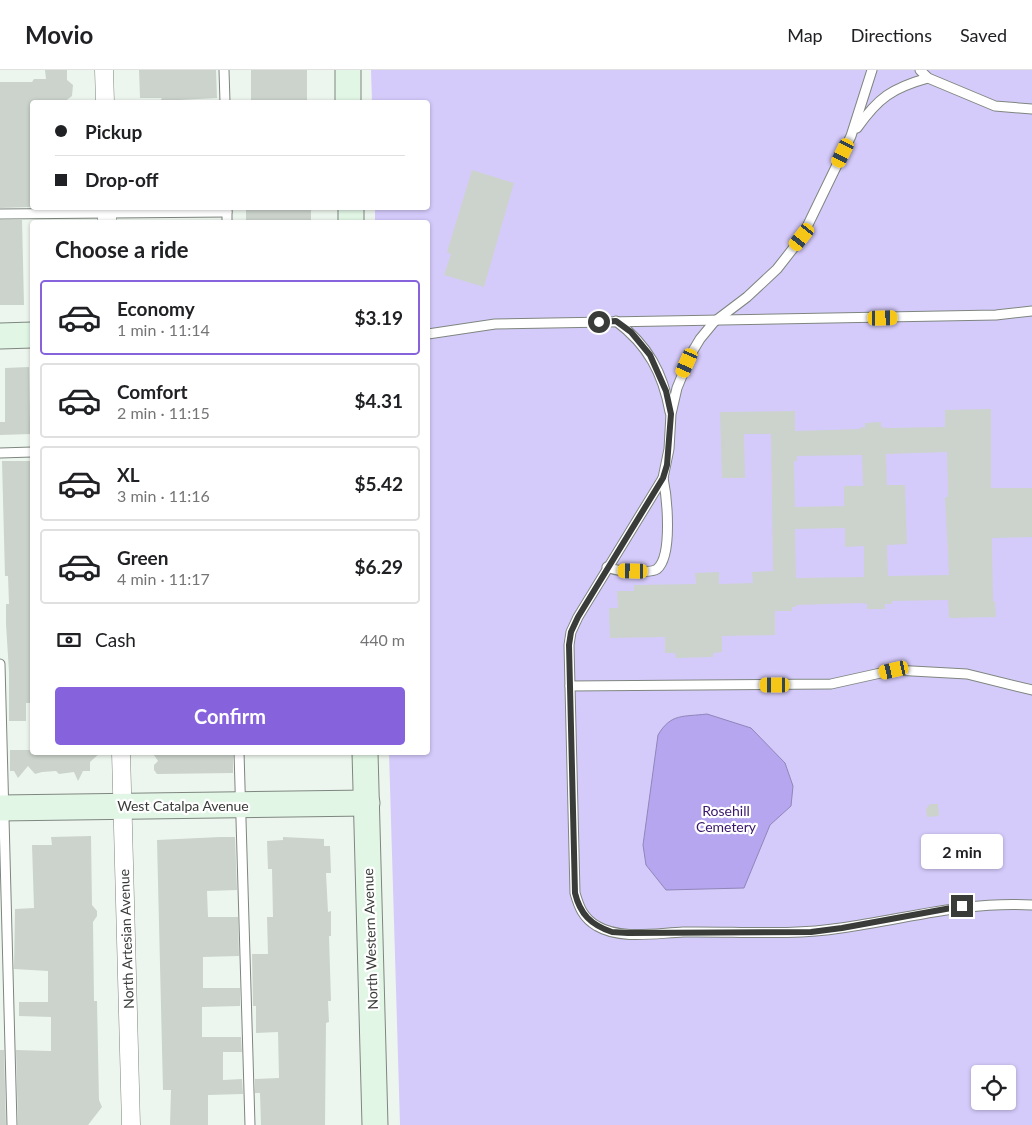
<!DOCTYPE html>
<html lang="en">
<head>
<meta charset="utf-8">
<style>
  :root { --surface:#fff; --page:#f6f6f6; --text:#202124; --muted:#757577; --line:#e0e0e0; --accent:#8762dd }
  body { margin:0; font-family:Lato,sans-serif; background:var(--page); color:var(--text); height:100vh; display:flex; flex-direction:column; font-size:19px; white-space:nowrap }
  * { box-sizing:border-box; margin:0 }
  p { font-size:16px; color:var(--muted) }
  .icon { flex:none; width:28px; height:28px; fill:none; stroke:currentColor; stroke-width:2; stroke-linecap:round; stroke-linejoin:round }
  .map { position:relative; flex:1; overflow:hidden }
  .sheet { position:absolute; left:30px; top:150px; width:400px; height:535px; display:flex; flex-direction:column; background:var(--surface); border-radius:5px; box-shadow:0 1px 4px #0004 }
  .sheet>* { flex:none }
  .guide { position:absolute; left:30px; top:30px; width:400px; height:110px; border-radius:5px; box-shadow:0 1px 4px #0004; display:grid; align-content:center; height:110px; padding:0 25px; background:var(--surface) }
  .buttons { position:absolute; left:971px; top:995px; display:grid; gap:10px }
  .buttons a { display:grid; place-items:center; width:45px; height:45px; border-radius:5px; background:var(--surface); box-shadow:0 1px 4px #0004; font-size:25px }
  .end { position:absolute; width:22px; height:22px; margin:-11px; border:6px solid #393c39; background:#fff; box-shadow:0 0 0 2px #fff }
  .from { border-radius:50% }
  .bubble { position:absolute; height:35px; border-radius:5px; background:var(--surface); box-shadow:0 1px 4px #0004; font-size:16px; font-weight:700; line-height:35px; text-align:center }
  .car { position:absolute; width:15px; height:30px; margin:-15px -8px; border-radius:6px; box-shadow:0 0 4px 1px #0007; background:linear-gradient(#f5c518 24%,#345 0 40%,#f5c518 0 76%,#345 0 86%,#f5c518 0) }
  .guide b { display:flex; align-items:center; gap:18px; height:48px; font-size:19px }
  .guide b+b { border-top:1px solid var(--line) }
  .guide i { width:12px; height:12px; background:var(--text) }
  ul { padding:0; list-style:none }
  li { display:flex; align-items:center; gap:15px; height:75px; margin:0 10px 8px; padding:0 15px; border:2px solid var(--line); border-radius:5px }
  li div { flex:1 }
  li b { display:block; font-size:19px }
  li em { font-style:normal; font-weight:700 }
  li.selected { border-color:var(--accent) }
  li>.icon { width:45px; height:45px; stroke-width:1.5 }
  h2 { padding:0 25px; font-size:22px; line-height:60px }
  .pay { display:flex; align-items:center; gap:12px; height:55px; padding:0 25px; font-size:19px }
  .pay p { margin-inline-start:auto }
  .action { display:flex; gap:10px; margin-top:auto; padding:10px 25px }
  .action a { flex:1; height:58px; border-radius:5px; background:var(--accent); color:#fff; font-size:20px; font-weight:700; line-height:58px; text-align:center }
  header { display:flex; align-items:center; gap:30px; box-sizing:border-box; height:70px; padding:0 25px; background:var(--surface); border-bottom:1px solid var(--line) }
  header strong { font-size:24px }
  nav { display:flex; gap:28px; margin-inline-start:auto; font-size:18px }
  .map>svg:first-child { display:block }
</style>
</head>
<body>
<header>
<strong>Movio</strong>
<nav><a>Map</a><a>Directions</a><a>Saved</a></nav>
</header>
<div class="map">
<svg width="1032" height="1055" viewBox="0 0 1032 1055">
  <rect width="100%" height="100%" fill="#edf6ee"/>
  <!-- green -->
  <path fill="#d5cbfb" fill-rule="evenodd" d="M371 0H1032V1055H400L389 683 428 682V152H375V138H428V32H372ZM980 1004H1008V1031H980Z"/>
  <!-- water -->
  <path fill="#b6a5ef" stroke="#9086b8" d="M707 644 751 658 785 693 793 716 791 736 770 755 744 818 666 820 646 795 643 775 658 665C671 643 683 647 707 644Z"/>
  <!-- building -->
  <g fill="#cbd3cc" fill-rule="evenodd">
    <polygon points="45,0 67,0 67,10 73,15 72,26 64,32 32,32 32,137 0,138 0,12 32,12 34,9 46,9"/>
    <polygon points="139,0 216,0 217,28 160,31 162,28 140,28"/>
    <rect x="251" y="0" width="56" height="32"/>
    <polygon points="472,100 514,113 484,217 444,205 451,184 447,182"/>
    <rect x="246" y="138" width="65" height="14"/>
    <polygon points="0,150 22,150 24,235 0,235"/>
    <polygon points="29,297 30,352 32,352 32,364 0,365 0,352 5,352 5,298"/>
    <path d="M991 339V418H1032V467L992 468 993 532 995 531 996 547 949 548 948 530 892 531V534H885V539H867V534L861 533 796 535V537H792V541H775V565L722 566V582L713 583V587L676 588 675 583H665V567L610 568 609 538H618L617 521H634V515L696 514 695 503 719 502V514L753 513 752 502 773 501 771 364H744L745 408H722L720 342 795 341V361L860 359V357L865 358V353L881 352V357L887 358 945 357V340ZM947 382 948 427H945L949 505 888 506 887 475 907 474 905 415H887L886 384ZM862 385 863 416H844V436L795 437 794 391H797V386ZM845 458V477L864 476V507L796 508 795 459Z"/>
    <polygon points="2,391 32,391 32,633 26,633 26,651 9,651 9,602 6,554 6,534 9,534 8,506 5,506"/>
    <polygon points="10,680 32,680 32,682 101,682 90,692 90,701 83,701 78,711 74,702 59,704 56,701 42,702 35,704 28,696 18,708 14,701 10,701"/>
    <polygon points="152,682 233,682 233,703 157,704 154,700 154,695 158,691"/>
    <polygon points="930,734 938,734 939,746 927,747 926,739"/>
    <polygon points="91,766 92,835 97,841 97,846 93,852 94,931 97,931 99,1030 102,1037 88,1055 18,1055 16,980 51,981 51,947 19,946 19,932 48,932 48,901 14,899 15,839 34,838 32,775 52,775 51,767"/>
    <polygon points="220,767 235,767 237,820 207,821 208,847 238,847 239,886 203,887 203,918 240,918 240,936 202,937 202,967 241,967 242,982 223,982 223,1010 242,1009 243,1024 208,1025 208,1055 170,1055 171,1020 163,1020 157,770"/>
    <polygon points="283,767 324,769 324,776 330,776 331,803 326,803 328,842 331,841 331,866 329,866 331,931 328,931 329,952 326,953 325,1055 261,1055 260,1023 255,1023 255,1009 279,1008 278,962 256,963 256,936 253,936 252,884 268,884 267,847 273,847 272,799 268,799 267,771 283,770"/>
    <polygon points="0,980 4,980 6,1055 0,1055"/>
  </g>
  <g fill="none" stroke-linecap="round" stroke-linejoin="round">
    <defs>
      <g id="lane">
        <polyline points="224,0 225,32"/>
        <path d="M872 0 851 66 802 167 777 199 747 227 714 252 700 269 691 284 677 318 671 344 669 379 663 408 578 547 571 562 569 575 575 823C579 837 583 848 597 856 620 870 657 863 683 862 735 861 789 866 841 858 907 849 963 831 1032 835"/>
        <polyline points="920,0 928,8 995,36 1032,39"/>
        <path d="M857 58C878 28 892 18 928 8"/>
        <polyline points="227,138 227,152"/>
        <polyline points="0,144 227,142"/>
        <path d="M616 251C648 275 663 303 670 342"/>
        <polyline points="428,264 495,254 996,245 1032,241"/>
        <polyline points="0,383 32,382"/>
        <path d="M607 497C616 501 624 501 634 501 641 501 651 503 657 499 673 486 667 427 663 408"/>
        <polyline points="0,594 12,1055"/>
        <polyline points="570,616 831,614 894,600 967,604 1032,620"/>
        <polyline points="239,682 250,1055"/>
      </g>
      <g id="street">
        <polyline points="104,0 105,32"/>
        <polyline points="107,138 107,152"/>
        <polyline points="121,682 131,1055"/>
      </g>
      <g id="secondary">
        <polyline points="348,0 348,32"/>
        <polyline points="351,138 351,152"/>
        <polyline points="0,266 32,265"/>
        <polyline points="365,682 375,1055"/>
        <polyline points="0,738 367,733"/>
      </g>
    </defs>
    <!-- lane casing -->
    <use href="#lane" stroke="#7e867f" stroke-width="11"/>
    <!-- street casing -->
    <use href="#street" stroke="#7e867f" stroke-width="19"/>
    <!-- secondary casing -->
    <use href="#secondary" stroke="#7e867f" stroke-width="27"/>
    <!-- lane -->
    <use href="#lane" stroke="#fff" stroke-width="9"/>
    <!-- street -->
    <use href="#street" stroke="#fff" stroke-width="18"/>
    <!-- secondary -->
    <use href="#secondary" stroke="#e2f6e6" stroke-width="25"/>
  </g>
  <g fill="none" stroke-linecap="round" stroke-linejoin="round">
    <!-- route -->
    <path stroke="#393c39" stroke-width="6" d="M599 252 616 251 631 262 650 285 666 321 671 344 667 395 663 408 578 547 571 562 569 575 575 823C580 844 591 855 612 862L628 863 811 862 842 858 962 836"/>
  </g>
  <g text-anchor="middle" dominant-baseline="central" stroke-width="4.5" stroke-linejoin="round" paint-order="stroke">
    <!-- street labels -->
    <g font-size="14" fill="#393c39" stroke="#fff">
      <text x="183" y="735">West Catalpa Avenue</text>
      <text transform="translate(126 869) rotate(-92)">North Artesian Avenue</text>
      <text transform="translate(370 869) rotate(-92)">North Western Avenue</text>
    </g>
    <!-- park labels -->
    <g font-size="14" fill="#37166b" stroke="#fff">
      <text x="726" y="740">Rosehill<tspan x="726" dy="16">Cemetery</tspan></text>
    </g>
  </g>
</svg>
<div class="buttons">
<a><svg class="icon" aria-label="locate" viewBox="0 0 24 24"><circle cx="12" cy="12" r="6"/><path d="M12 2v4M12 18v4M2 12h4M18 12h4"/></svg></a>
</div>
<i class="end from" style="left:599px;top:252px"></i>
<i class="end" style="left:962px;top:836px"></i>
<div class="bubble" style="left:921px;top:764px;width:82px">2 min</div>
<i class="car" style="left:843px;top:83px;rotate:206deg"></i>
<i class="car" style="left:802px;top:167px;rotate:218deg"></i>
<i class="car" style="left:883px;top:248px;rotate:89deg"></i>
<i class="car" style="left:687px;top:293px;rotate:204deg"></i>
<i class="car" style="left:633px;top:501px;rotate:271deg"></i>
<i class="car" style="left:894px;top:600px;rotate:257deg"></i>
<i class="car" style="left:775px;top:615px;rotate:270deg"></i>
<div class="guide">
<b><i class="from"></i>Pickup</b>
<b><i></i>Drop-off</b>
</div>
<section class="sheet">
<h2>Choose a ride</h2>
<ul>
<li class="selected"><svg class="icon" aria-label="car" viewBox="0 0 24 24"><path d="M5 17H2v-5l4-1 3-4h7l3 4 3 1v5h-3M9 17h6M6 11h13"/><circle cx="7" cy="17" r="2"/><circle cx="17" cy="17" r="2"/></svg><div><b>Economy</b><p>1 min · 11:14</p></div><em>$3.19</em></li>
<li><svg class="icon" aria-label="car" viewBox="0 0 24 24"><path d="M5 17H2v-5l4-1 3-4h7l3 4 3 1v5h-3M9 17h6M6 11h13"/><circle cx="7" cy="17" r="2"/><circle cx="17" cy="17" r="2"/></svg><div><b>Comfort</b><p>2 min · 11:15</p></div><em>$4.31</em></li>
<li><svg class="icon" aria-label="car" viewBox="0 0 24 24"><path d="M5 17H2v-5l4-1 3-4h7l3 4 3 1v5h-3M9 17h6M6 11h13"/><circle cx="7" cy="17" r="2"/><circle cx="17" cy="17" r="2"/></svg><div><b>XL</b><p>3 min · 11:16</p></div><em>$5.42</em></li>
<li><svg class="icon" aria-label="car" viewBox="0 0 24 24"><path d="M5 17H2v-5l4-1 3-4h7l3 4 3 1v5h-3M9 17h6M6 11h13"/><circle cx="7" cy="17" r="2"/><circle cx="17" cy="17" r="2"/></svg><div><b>Green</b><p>4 min · 11:17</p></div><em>$6.29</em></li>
</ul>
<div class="pay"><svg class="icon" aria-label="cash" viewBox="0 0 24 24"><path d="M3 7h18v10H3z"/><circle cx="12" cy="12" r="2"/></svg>Cash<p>440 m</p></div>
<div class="action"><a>Confirm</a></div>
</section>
</div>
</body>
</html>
